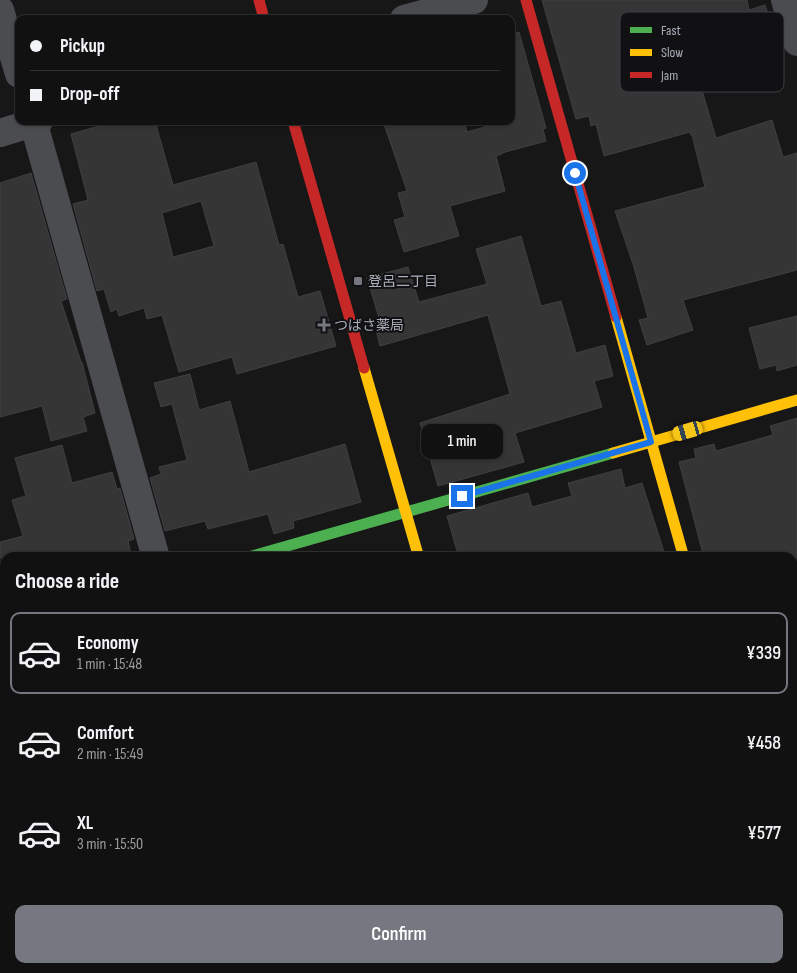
<!DOCTYPE html>
<html lang="en">
<head>
<meta charset="utf-8">
<style>
  :root { --surface:#111; --page:#1e1f1f; --text:#f1f3f6; --muted:#9c9d9f; --line:#303131; --accent:#757880 }
  body { margin:0; font-family:"Sofia Sans Condensed","Noto Sans JP",sans-serif; background:var(--page); color:var(--text); height:100vh; display:flex; flex-direction:column; font-size:19px; white-space:nowrap }
  * { box-sizing:border-box; margin:0 }
  p { font-size:16px; color:var(--muted) }
  .icon { flex:none; width:28px; height:28px; fill:none; stroke:currentColor; stroke-width:2; stroke-linecap:round; stroke-linejoin:round }
  .map { position:relative; flex:1; overflow:hidden }
  .sheet { position:absolute; left:0px; top:552px; width:798px; height:421px; display:flex; flex-direction:column; background:var(--surface); border-radius:15px 15px 0 0; box-shadow:0 1px 4px #0004,0 0 0 1px var(--line) }
  .sheet>* { flex:none }
  .hud { position:absolute; left:15px; top:15px; width:500px; height:110px; border-radius:10px; box-shadow:0 1px 4px #0004,0 0 0 1px var(--line); display:grid; align-content:center; height:110px; padding:0 15px; background:var(--surface) }
  .end { position:absolute; width:22px; height:22px; margin:-11px; border:6px solid #1a73e8; background:#fff; box-shadow:0 0 0 2px #fff }
  .from { border-radius:50% }
  .bubble { position:absolute; height:35px; border-radius:10px; background:var(--surface); box-shadow:0 1px 4px #0004,0 0 0 1px var(--line); font-size:16px; font-weight:600; line-height:35px; text-align:center }
  .car { position:absolute; width:15px; height:30px; margin:-15px -8px; border-radius:6px; box-shadow:0 0 4px 1px #0007; background:linear-gradient(#f5c518 24%,#345 0 40%,#f5c518 0 76%,#345 0 86%,#f5c518 0) }
  .hud b { display:flex; align-items:center; gap:18px; height:48px; font-size:19px }
  .hud b+b { border-top:1px solid var(--line) }
  .hud i { width:12px; height:12px; background:var(--text) }
  ul { padding:0; list-style:none }
  li { display:flex; align-items:center; gap:15px; height:82px; margin:0 10px 8px; padding:0 5px; border:2px solid transparent; border-radius:10px }
  li div { flex:1 }
  li b { display:block; font-size:19px }
  li em { font-style:normal; font-weight:600 }
  li.current { border-color:var(--accent) }
  li>.icon { width:45px; height:45px; stroke-width:1.5 }
  h2 { padding:0 15px; font-size:22px; line-height:60px }
  .action { display:flex; gap:10px; margin-top:auto; padding:10px 15px }
  .action a { flex:1; height:58px; border-radius:10px; background:var(--accent); color:#fff; font-size:20px; font-weight:600; line-height:58px; text-align:center }
  .map>svg:first-child { display:block }
</style>
</head>
<body>
<div class="map">
<svg width="797" height="973" viewBox="0 0 797 973">
  <rect width="100%" height="100%" fill="#171717"/>
  <!-- building -->
  <g fill="#353536" stroke="#3f4043" fill-rule="evenodd">
    <polygon points="542,0 747,0 749,10 765,5 773,29 757,33 768,66 701,87 716,138 772,120 783,157 797,153 797,270 683,300 693,330 647,345 639,320 648,318 634,267 615,211 705,187 692,135 691,135 690,132 604,156 596,124 591,126 589,116 576,119"/>
    <polygon points="519,32 546,128 543,129 546,141 502,153 502,154 496,156 505,191 450,206 459,236 404,252 394,220 405,217 398,193 407,191 383,121 464,121 467,132 506,121 511,121 511,34"/>
    <path d="M117 121H155L173 185 256 162 279 245 283 244 298 297 320 291 336 346 237 374 232 357 179 372 162 315 147 319 144 308 119 316 117 309 111 312 104 289 97 291 73 204 88 200 71 134ZM201 201 214 246 173 257 162 213Z"/>
    <polygon points="31,173 67,299 61,301 81,362 82,362 95,413 83,417 87,431 51,441 42,406 0,417 0,183"/>
    <polygon points="521,236 541,306 561,301 576,353 605,345 613,376 594,381 602,407 515,433 524,462 438,486 420,423 510,394 488,315 380,346 374,322 380,321 367,278 408,267 419,302 487,284 476,249"/>
    <polygon points="797,316 797,365 777,371 776,365 760,369 749,328"/>
    <polygon points="190,374 199,410 230,401 249,472 345,444 361,502 293,521 294,528 274,534 268,514 208,529 205,521 165,531 150,478 161,474 159,467 187,460 172,404 161,407 154,383"/>
    <polygon points="797,418 797,558 704,558 679,462 696,458 694,449 714,444 716,451 773,435 770,426"/>
    <polygon points="62,445 72,483 112,472 117,489 120,488 134,539 128,541 132,558 0,558 0,542 23,536 12,500 26,496 15,458"/>
    <polygon points="621,469 625,488 642,483 664,552 646,558 459,558 447,516 528,493 532,507 572,496 568,483"/>
  </g>
  <g fill="none" stroke-linecap="round" stroke-linejoin="round">
    <!-- street -->
    <g stroke="#4b4c50" stroke-width="28">
      <polyline points="785,0 797,42"/>
      <polyline points="0,10 19,74"/>
      <polyline points="404,19 474,0"/>
      <polyline points="33,121 156,558"/>
      <polyline points="0,133 39,121"/>
      <polyline points="0,627 5,626"/>
      <polyline points="792,884 797,883"/>
      <polyline points="0,906 5,924"/>
      <polyline points="18,969 19,973"/>
      <polyline points="278,969 279,973"/>
      <polyline points="490,973 505,969"/>
    </g>
    <!-- fast -->
    <g stroke="#4caf50" stroke-width="11">
      <polyline points="245,558 613,453"/>
      <polyline points="538,969 539,973"/>
    </g>
    <!-- slow -->
    <g stroke="#ffc107" stroke-width="11">
      <polyline points="616,317 684,558"/>
      <polyline points="364,368 419,558"/>
      <polyline points="613,453 797,400"/>
      <polyline points="765,973 779,969"/>
    </g>
    <!-- jam -->
    <g stroke="#c62828" stroke-width="11">
      <polyline points="259,0 264,19"/>
      <polyline points="526,0 616,317"/>
      <polyline points="293,121 364,368"/>
    </g>
  </g>
  <g fill="none" stroke-linecap="round" stroke-linejoin="round">
    <!-- route -->
    <polyline stroke="#1a73e8" stroke-width="6" points="462,496 651,442 575,173"/>
  </g>
  <!-- markers -->
  <g fill="#757880" stroke="#111113" stroke-width="2">
    <rect x="353" y="276" width="10" height="10" rx="2.5"/>
    <path d="M321.5 317.5h5v5h5v5h-5v5h-5v-5h-5v-5h5z"/>
  </g>
  <g text-anchor="middle" dominant-baseline="central" stroke-width="4" stroke-linejoin="round" paint-order="stroke">
    <!-- poi labels -->
    <g font-size="14" fill="#a8adb8" stroke="#111113" text-anchor="start">
      <text x="368" y="281">登呂二丁目</text>
      <text x="334" y="325">つばさ薬局</text>
    </g>
  </g>
  <!-- legend -->
  <rect x="620" y="12" width="164" height="80" rx="8" fill="#111113" stroke="#3e4045" stroke-width="1"/>
  <rect x="630" y="27" width="22" height="6" fill="#4caf50"/>
  <rect x="630" y="49" width="22" height="7" fill="#ffc107"/>
  <rect x="630" y="72" width="22" height="6" fill="#c62828"/>
  <g font-size="14" fill="#a8adb8">
    <text x="661" y="35">Fast</text>
    <text x="661" y="57">Slow</text>
    <text x="661" y="80">Jam</text>
  </g>
</svg>
<i class="end from" style="left:575px;top:173px"></i>
<i class="end" style="left:462px;top:496px"></i>
<div class="bubble" style="left:421px;top:424px;width:82px">1 min</div>
<i class="car" style="left:688px;top:431px;rotate:254deg"></i>
<div class="hud">
<b><i class="from"></i>Pickup</b>
<b><i></i>Drop-off</b>
</div>
<section class="sheet">
<h2>Choose a ride</h2>
<ul>
<li class="current"><svg class="icon" aria-label="car" viewBox="0 0 24 24"><path d="M5 17H2v-5l4-1 3-4h7l3 4 3 1v5h-3M9 17h6M6 11h13"/><circle cx="7" cy="17" r="2"/><circle cx="17" cy="17" r="2"/></svg><div><b>Economy</b><p>1 min · 15:48</p></div><em>¥339</em></li>
<li><svg class="icon" aria-label="car" viewBox="0 0 24 24"><path d="M5 17H2v-5l4-1 3-4h7l3 4 3 1v5h-3M9 17h6M6 11h13"/><circle cx="7" cy="17" r="2"/><circle cx="17" cy="17" r="2"/></svg><div><b>Comfort</b><p>2 min · 15:49</p></div><em>¥458</em></li>
<li><svg class="icon" aria-label="car" viewBox="0 0 24 24"><path d="M5 17H2v-5l4-1 3-4h7l3 4 3 1v5h-3M9 17h6M6 11h13"/><circle cx="7" cy="17" r="2"/><circle cx="17" cy="17" r="2"/></svg><div><b>XL</b><p>3 min · 15:50</p></div><em>¥577</em></li>
</ul>
<div class="action"><a>Confirm</a></div>
</section>
</div>
</body>
</html>
